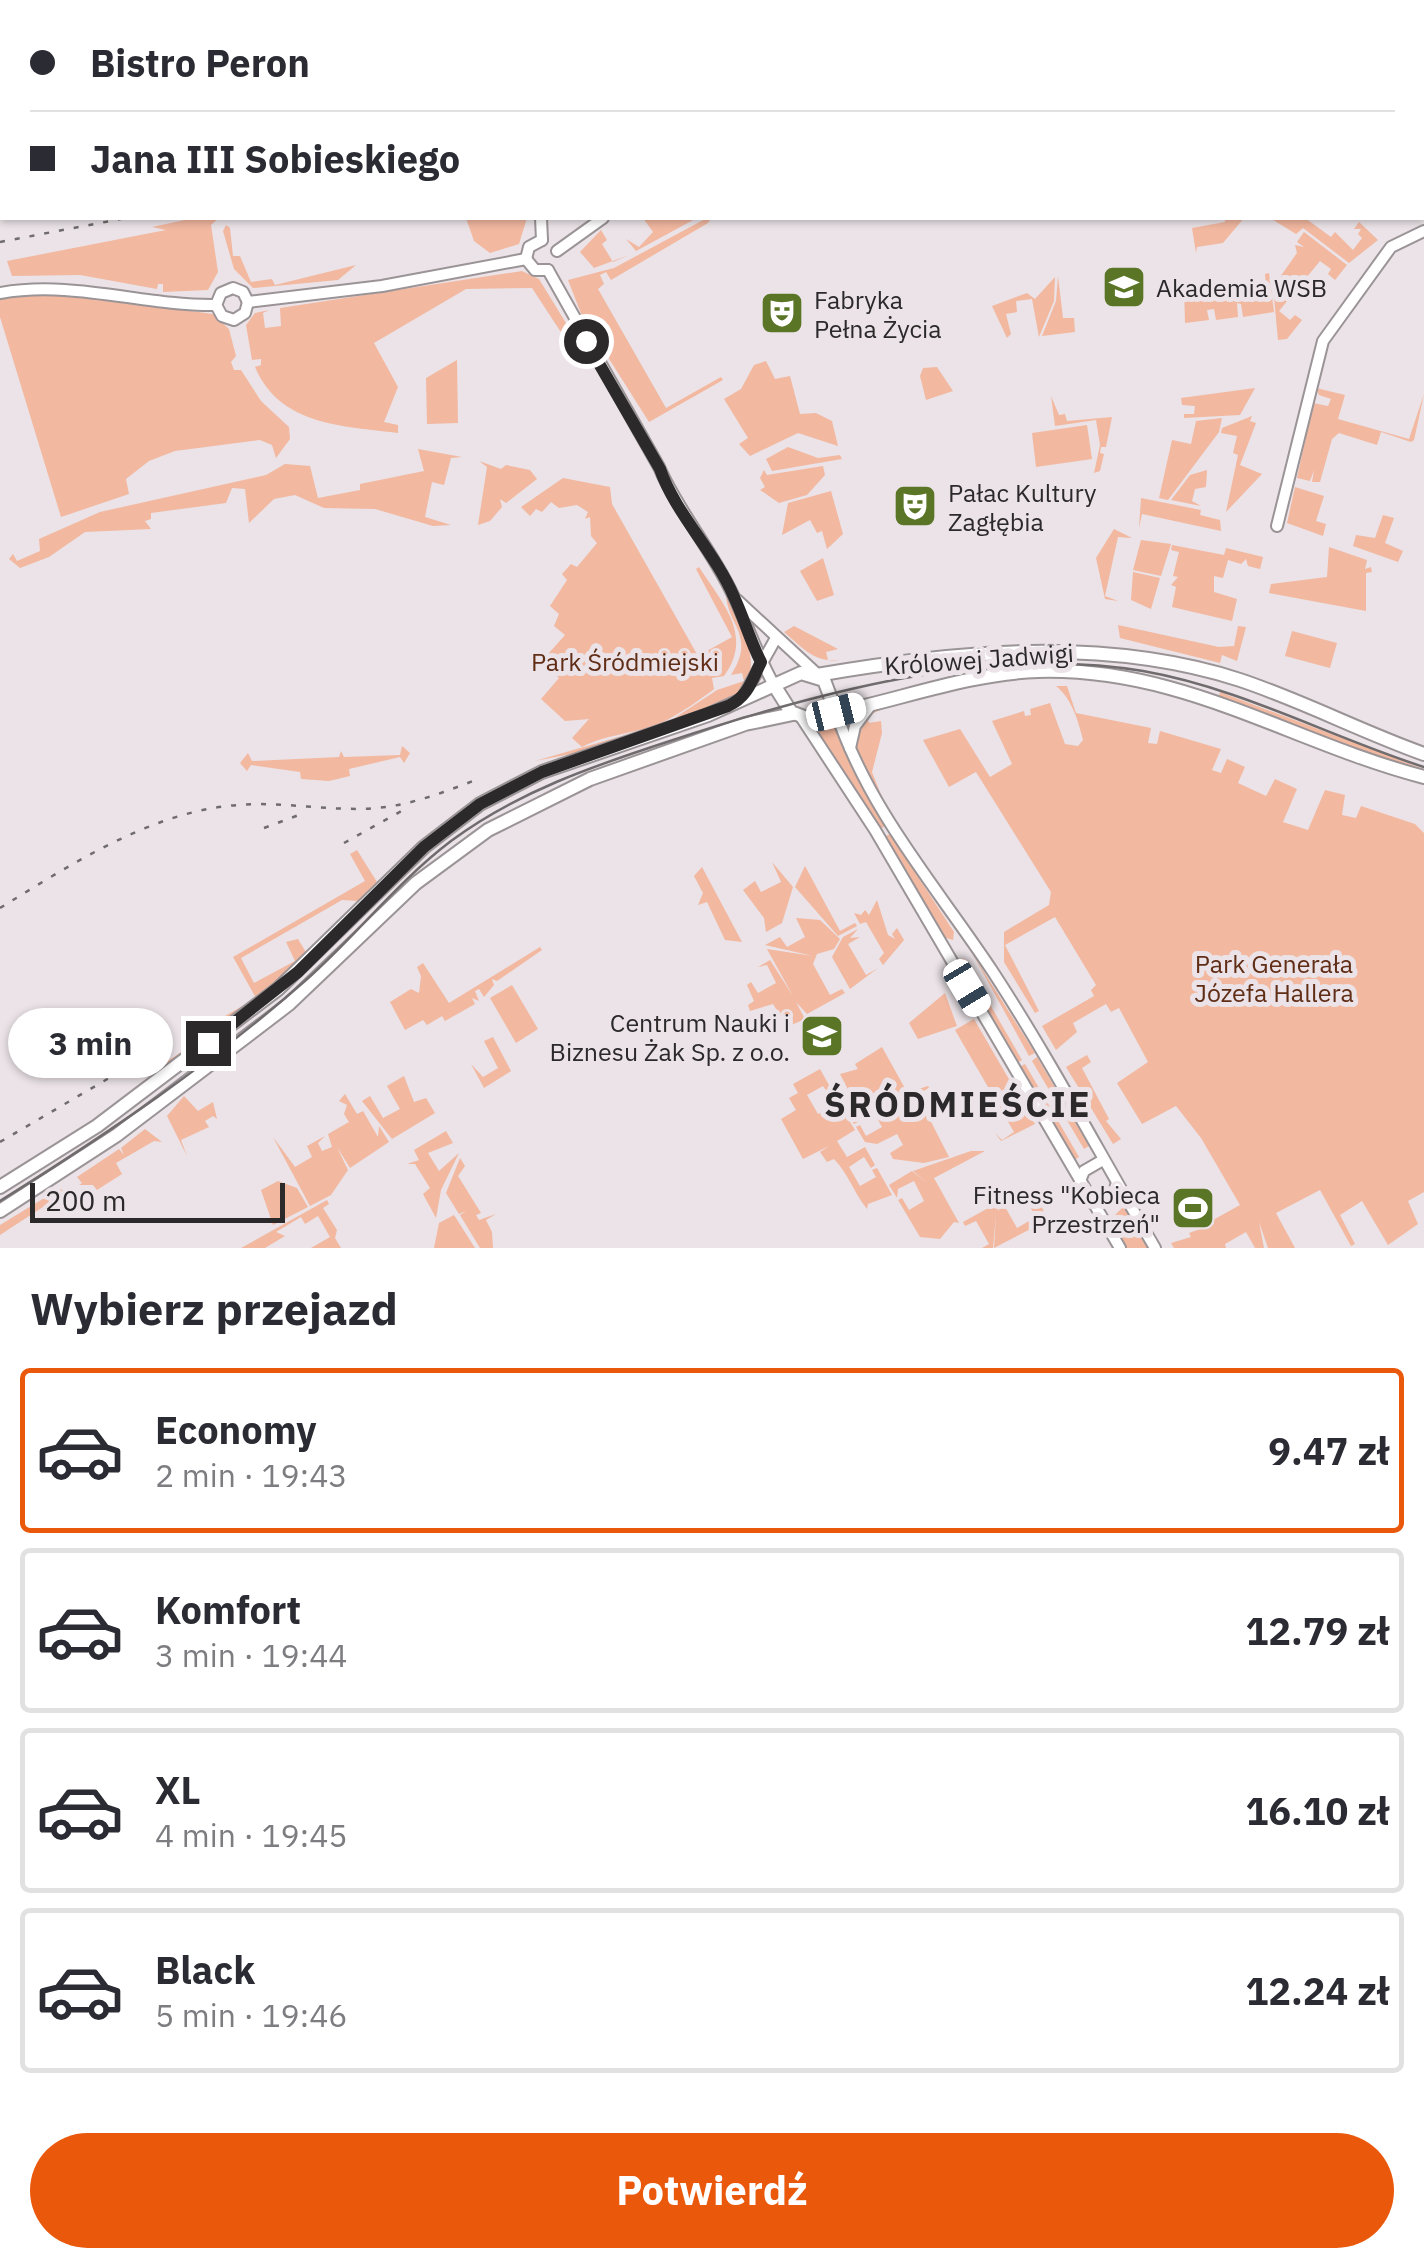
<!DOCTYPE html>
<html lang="pl">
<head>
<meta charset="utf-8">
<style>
  :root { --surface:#fff; --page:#f2f2f3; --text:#2b2b33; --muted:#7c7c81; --line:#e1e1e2; --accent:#ea580c }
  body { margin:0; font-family:"IBM Plex Sans",sans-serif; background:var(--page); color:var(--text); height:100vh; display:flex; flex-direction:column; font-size:38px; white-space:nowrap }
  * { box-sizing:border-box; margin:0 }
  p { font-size:32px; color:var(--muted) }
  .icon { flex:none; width:55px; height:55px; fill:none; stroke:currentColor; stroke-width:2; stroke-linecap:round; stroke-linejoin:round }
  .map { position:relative; height:1248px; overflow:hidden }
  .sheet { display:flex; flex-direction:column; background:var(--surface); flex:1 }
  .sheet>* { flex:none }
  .banner { position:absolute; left:0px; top:0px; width:1425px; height:220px; box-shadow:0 2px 8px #0004; display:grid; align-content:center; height:220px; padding:0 30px; background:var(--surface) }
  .scale { position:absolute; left:30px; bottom:25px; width:255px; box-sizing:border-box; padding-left:10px; border:5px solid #2c292a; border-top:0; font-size:28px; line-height:35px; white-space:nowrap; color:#2c292a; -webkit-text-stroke:8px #ebe3e7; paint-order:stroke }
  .end { position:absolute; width:45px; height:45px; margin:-22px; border:12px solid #2c292a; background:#fff; box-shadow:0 0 0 5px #fff }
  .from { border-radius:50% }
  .bubble { position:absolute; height:70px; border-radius:35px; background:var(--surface); box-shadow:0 2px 8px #0004; font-size:32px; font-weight:700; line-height:70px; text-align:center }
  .car { position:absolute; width:30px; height:60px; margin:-30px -15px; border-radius:12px; box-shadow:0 0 8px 2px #0007; background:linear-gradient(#fff 24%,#345 0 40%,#fff 0 76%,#345 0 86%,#fff 0) }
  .banner b { display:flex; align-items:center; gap:35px; height:95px; font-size:38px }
  .banner b+b { border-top:2px solid var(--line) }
  .banner i { width:25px; height:25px; background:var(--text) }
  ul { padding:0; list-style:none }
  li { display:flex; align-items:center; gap:30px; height:165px; margin:0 20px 15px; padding:0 10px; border:5px solid var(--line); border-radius:10px }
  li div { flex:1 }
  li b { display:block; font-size:38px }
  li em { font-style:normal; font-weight:700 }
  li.selected { border-color:var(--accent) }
  li>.icon { width:90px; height:90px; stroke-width:1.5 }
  h2 { padding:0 30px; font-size:45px; line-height:120px }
  .button { display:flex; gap:20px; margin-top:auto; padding:20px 30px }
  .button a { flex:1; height:115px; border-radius:60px; background:var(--accent); color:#fff; font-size:40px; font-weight:700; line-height:115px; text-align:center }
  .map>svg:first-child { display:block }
</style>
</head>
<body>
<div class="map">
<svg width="1424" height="1248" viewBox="0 0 1424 1248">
  <rect width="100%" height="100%" fill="#ebe3e7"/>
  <!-- green -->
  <g fill="#f2b8a0">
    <polygon points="194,218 219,218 211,225 218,272 208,290 163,292 163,284 158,284 157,289 80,275 12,276 7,261 166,230 152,227"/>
    <polygon points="466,218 527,218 519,244 490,253 474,241"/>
    <polygon points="643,218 697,218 636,251 626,239 639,247 653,232"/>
    <polygon points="707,218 711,218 708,223 611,280 606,272 600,275 604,284 598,289 666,408 721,377 723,380 649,422 582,316 568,280 614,268"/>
    <polygon points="1225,218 1244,218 1223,243 1197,247 1196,253 1192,228 1225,222"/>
    <polygon points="1270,218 1305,218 1331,237 1335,232 1353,250 1362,238 1358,234 1361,229 1354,229 1359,222 1378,240 1349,263 1303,228 1296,234"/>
    <polygon points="226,225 230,228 233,256 240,256 251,282 272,279 275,285 356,265 338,280 253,288 234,269 223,231"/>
    <polygon points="601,230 607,240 602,244 613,262 629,255 594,268 580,252"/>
    <polygon points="1304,232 1347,265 1335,280 1328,274 1331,269 1320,261 1279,311 1290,320 1295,315 1302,320 1287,339 1278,340 1273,287 1297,253 1295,245 1304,247 1297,242"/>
    <path d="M522 271 539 279 577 341 570 346 532 288 466 289 374 343 398 387 384 422 398 425V433C343 426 280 426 255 367L261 365V359L252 360 246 325 255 313 269 310 263 313 265 328 281 326 280 308Z"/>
    <polygon points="1269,273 1274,312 1243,317 1241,304 1237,303 1238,317 1216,320 1214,309 1207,310 1209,320 1185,323 1184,287 1186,301 1266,288 1265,274"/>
    <polygon points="1058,276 1063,318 1074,318 1075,332 1042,336 1056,301"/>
    <polygon points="1055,277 1054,301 1039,337 1032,299 1016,301 1017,312 1006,314 1011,334 1007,338 992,306 1027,293 1035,299"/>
    <polygon points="56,293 213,314 229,329 236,356 231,362 234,370 241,370 261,401 289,427 290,439 276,458 272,445 260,440 175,451 149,461 126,479 129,494 61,517 0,317 0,299"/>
    <polygon points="457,360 458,423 427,424 426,378"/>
    <polygon points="766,361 775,379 790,376 800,414 816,413 832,421 838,446 798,433 750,456 739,444 748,438 724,399 741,389 754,365"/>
    <polygon points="937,367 953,391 926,400 920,376 923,368"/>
    <polygon points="1255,388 1240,415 1184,418 1184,414 1194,414 1195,406 1182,405 1181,398"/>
    <polygon points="1316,388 1345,395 1338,419 1409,439 1424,394 1414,440 1411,442 1381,432 1377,445 1339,433 1332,439 1320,482 1312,482 1314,470 1310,481 1297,478 1313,403 1328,406 1331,399 1319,395"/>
    <polygon points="1051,396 1059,415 1065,414 1067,421 1112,417 1106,447 1101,447 1100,453 1104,454 1100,471 1094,473 1100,445 1096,420 1055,426"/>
    <polygon points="1252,416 1250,421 1256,423 1240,465 1262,474 1226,512 1238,455 1233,453 1237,436 1221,433 1222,428"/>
    <polygon points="1222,418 1219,432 1168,500 1159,498 1172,440 1191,444 1196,421"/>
    <polygon points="1087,425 1092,459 1036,467 1032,433"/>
    <polygon points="788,447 818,458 840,455 842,459 772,471 766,459"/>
    <polygon points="418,449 462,457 451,458 444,485 432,482 425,517 451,525 433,526 375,509 324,508 295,495 274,499 249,523 245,489 232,488 226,503 151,513 151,519 145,521 151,529 85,532 49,557 20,568 9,559 13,554 17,561 40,551 39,539 100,512 266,475 285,464 310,466 318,498 360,490 360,484 424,471"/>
    <polygon points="479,461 501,469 506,465 530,470 537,479 506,503 500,499 502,507 490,521 478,525 487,467"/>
    <polygon points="823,466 825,475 807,495 779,503 760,490 765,487 760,478 764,470 767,475"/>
    <polygon points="1207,470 1206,487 1195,489 1192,501 1201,506 1171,500 1190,475"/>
    <path d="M563 478 610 487 612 504 698 656 732 637 696 569 699 567C722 603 754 635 724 676L712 678 714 689C700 700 682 712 667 720 641 734 608 733 582 747L572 738 589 719 565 721 541 699 559 678 541 662 565 635 554 626 559 614 550 606 567 580 562 574 571 564 577 567 597 543 591 536 590 517 585 519 588 512 577 505 559 508 551 502 542 512 536 509 530 516 521 507Z"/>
    <polygon points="1295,487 1324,496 1316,521 1326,524 1323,536 1287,523"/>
    <polygon points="831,491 843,534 827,549 822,531 817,533 810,520 782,535 788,503"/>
    <polygon points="1141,498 1201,510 1200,515 1220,520 1221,531 1142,514 1139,528"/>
    <polygon points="1383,515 1394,518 1385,543 1403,551 1398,562 1353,546 1356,535 1375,538"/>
    <polygon points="1114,529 1132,538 1118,537 1105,596 1118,601 1105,599 1096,558"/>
    <polygon points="1141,540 1171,544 1161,576 1133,570"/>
    <polygon points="1172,545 1224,555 1226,548 1263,557 1260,569 1248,566 1246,559 1241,564 1228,560 1223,578 1214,576 1214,592 1237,599 1232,621 1172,607 1176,587 1171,585 1178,577 1173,576 1179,552 1171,550"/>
    <polygon points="1329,547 1367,560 1365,569 1371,567 1372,572 1366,573 1366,611 1269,593 1271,584 1327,577"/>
    <polygon points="823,558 834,595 817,601 800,571"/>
    <polygon points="1133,572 1160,578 1151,609 1131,600"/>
    <path d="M726 592C742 629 772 675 728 702L596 749 535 761 667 723 717 690 744 681 742 673 731 675C757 634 726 626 726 592Z"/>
    <polygon points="1118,625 1219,647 1234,646 1238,626 1246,627 1237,661 1222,655 1220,663 1120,638"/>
    <path d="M794 626 838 649 826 652 828 660H840C814 663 803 648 784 632Z"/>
    <polygon points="1292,631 1337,643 1330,668 1285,656"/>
    <path d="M1056 686H1067L1076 713 1151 728 1148 743 1157 744 1160 731 1221 749 1212 770 1221 773 1227 759 1245 767 1238 783 1266 796 1275 779 1297 789 1283 822 1308 830 1325 790 1345 795 1342 815 1356 818 1361 806 1415 824 1424 833V1192L1408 1201 1418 1224 1388 1245 1362 1201 1340 1215 1355 1244 1351 1246 1320 1190 1276 1213 1295 1248H1268L1259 1222 1264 1248H1255L1246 1232 1225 1244 1226 1248H1174L1171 1243 1191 1237 1189 1233 1214 1224 1213 1220 1240 1205 1201 1138 1176 1106 1142 1124 1117 1083 1148 1062 1119 1008 1111 1012 1106 1004 1073 1023 1077 1032 1056 1050 1042 1026 1094 996 1091 990 1096 985 1055 917 1005 945 1039 1011 1035 1013 1004 962V932L1049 905 1051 892 976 772 949 787 923 740 960 729 990 777 1012 764 992 721 1024 711 1025 716 1031 715 1030 709 1050 703 1065 744 1078 746 1083 740C1078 720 1072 699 1056 686Z"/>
    <polygon points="1220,692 1424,769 1424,772 1309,733 1219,696"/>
    <path d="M910 697 867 716 869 723 881 721 882 733 872 772 889 815C857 760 828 718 910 697Z"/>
    <polygon points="833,718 852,769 885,826 880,829 813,724"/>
    <polygon points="402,746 410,753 404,763 400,757 349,769 350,776 329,781 301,779 300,772 251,765 247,771 240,763 248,753 252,761 339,757 341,751 344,757 400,755"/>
    <polygon points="890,834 954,932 953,940 943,937 884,837"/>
    <polygon points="357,850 377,882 358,901 342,900 241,958 254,983 295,961 286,942 298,939 307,954 296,968 162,1072 159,1067 221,1025 220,1019 256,998 233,957 365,881 350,854"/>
    <polygon points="772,862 793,887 782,923 766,932 764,918 743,890 755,881 761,892 781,882"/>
    <polygon points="805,866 840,931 855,923 857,926 838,936 795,887"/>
    <polygon points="702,867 742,942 725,940 707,902 698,905 703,893 694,876"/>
    <polygon points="877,900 888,935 895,939 892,934 897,928 904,940 883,965 879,959 884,953 866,922 860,924 854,913 861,915 865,910 869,915"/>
    <polygon points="796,918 820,920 840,939 834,949 817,954 813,964 830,995 842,989 845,993 807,1014 796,1002 805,1019 787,1027 773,1004 750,1011 748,1005 754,1001 747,985 751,982 758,993 776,983 767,965 758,967 770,960 793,996 767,949 813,956 765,945 780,937 787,947 805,937"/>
    <polygon points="858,929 850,938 860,937 848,944 866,975 878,968 850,989 832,957 843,937"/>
    <polygon points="540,947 542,950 497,981 492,979 494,985 484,997 479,989 475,991 479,1001 472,998 475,1004 445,1021 442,1016 427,1025 423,1020 405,1030 390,1002 411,989 419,993 421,976 417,967 423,963 449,1003"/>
    <polygon points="972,953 1035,1053 1029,1056"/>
    <polygon points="963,958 1022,1060 1017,1063 958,962"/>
    <polygon points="512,985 538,1029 516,1043 490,998"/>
    <polygon points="945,993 957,1026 918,1039 909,1023"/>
    <polygon points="974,1019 1035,1124 1001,1141 995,1133 1002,1140 1014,1132 955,1030"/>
    <polygon points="493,1037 511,1071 484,1088 471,1064 483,1077 498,1068 484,1041"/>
    <polygon points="882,1047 907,1092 856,1105 840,1074 858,1069 855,1064"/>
    <polygon points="1087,1055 1091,1062 1082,1068 1109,1119 1106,1121 1121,1139 1113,1144 1066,1067"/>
    <polygon points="1037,1057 1089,1146 1084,1149 1032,1061"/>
    <polygon points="1025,1064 1079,1157 1074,1160 1019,1067"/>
    <path d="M820 1069 834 1094 830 1096 823 1086 807 1095 818 1114 834 1106 831 1099 835 1097 841 1107 833 1113 837 1119 845 1114 855 1130 837 1141 847 1157 865 1147 875 1165 871 1168 864 1157 849 1167 860 1186 876 1177 872 1170 877 1168 892 1195 868 1204 867 1209C854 1193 848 1173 834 1159L827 1162 820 1152 829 1146 803 1159 781 1119 796 1110 789 1098 798 1093 793 1084Z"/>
    <polygon points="404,1076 414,1102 426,1098 435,1113 392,1139 362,1101 370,1096 383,1118 400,1109 387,1086"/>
    <polygon points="928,1086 933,1091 927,1089 913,1098 919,1106 929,1101 931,1106 925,1110 949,1157 924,1163 893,1159 890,1153 903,1145 897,1134 877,1144 865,1142 856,1127 860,1125 866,1136 882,1127 871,1107 855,1116 858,1122 854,1124 847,1112"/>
    <polygon points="345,1094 357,1114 363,1111 378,1137 379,1126 389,1142 350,1168 337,1147 348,1170 331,1195 310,1206 273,1137 295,1167 312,1157 307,1146 325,1136 318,1143 322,1151 332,1147 328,1134 349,1122 344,1114 347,1105 339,1101"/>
    <polygon points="184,1096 198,1111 213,1102 217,1119 213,1116 205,1121 209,1127 181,1140 187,1156 167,1116"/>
    <polygon points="145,1129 162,1142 154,1141 116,1163 122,1174 97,1190 93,1185 79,1185 82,1183 77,1177 119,1149 124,1155 121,1148"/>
    <polygon points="446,1131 453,1143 428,1153 439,1171 459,1153 441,1190 436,1218 423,1194 430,1188 415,1164 407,1164 419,1160 414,1150"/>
    <polygon points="971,1151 985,1151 934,1178 959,1223 954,1222 940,1239 920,1237 898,1200 902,1198 909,1210 924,1201 914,1181 898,1189 897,1198 889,1185 912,1171 927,1183 913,1171"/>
    <polygon points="460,1158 465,1166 458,1176 481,1213 476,1215 479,1220 496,1214 486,1220 492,1232 493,1248 480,1248 460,1215 466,1211 459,1214 446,1193"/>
    <polygon points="278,1181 297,1188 308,1207 273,1225 261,1190"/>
    <polygon points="59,1189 67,1191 65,1199 49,1209 46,1205 0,1235 0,1225"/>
    <polygon points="1020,1191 1036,1195 1048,1220 994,1248 996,1214 993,1248 982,1248 989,1244 976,1221 965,1226 963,1222 999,1202 998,1211 1008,1197 1004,1205 1017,1228 1036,1217 1023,1194 1012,1199 1010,1196"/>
    <polygon points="327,1200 329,1204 323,1208 337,1230 335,1238 341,1248 311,1248 330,1237 318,1216 305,1224 301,1217 276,1232 285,1236 265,1248 241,1248"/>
    <polygon points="1124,1206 1149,1248 1125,1248 1106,1216 1114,1216"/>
    <polygon points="454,1215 475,1248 434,1248 439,1223"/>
  </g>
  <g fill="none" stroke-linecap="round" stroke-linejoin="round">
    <defs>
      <g id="minor">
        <polyline points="492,2 505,2"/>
        <polyline points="932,2 935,0"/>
        <polyline points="541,218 542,240"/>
        <polyline points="557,251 603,218"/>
        <polyline points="526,259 529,247 542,240"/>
        <polyline points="526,259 535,270 548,270"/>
        <path d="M548 270 659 467C677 509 711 549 732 593 747 623 757 655 774 685"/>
        <path d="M0 293C74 280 143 306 216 305"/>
        <polyline points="248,302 382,286 526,259"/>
        <polyline points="216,305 222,316 234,320 245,313 248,302"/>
        <polyline points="216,305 221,293 233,288 243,292 248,302"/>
        <polyline points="1277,526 1323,341 1391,247 1424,231"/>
        <polyline points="737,600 817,674"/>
        <polyline points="743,697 776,638"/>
        <path d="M836 712C869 811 936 886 993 972 1051 1061 1101 1156 1155 1248"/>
        <polyline points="801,717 875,830 1120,1248"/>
        <polyline points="850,748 855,726 870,706"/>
        <polyline points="1080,1181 1084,1171 1103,1160"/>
        <polyline points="1094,1204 1113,1193 1117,1183"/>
      </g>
      <g id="major">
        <path d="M817 675C956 651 1103 636 1240 680 1303 701 1362 732 1424 754"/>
        <path d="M774 685 791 712 807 718C886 706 958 674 1038 671 1183 667 1290 742 1424 777"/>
        <polyline points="0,1187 97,1126 278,989 424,847 480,804 542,772 708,715 801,673 824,680 836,712"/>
        <polyline points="0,1211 117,1135 289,1004 416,883 488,830 590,779 745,724 793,714"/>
      </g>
    </defs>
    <!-- minor casing -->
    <use href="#minor" stroke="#9b9497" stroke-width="14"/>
    <!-- major casing -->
    <use href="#major" stroke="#9b9497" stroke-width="16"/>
    <!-- minor -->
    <use href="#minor" stroke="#fff" stroke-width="10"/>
    <!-- major -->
    <use href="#major" stroke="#fff" stroke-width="12"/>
    <!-- tram -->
    <path stroke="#706b6d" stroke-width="2.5" d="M0 1201C106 1135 212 1063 306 980 356 936 398 881 451 841 517 792 593 766 670 741 815 693 989 645 1143 671 1241 688 1330 737 1424 767"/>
    <!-- rail -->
    <g stroke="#706b6d" stroke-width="2.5" stroke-dasharray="5 10" stroke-linecap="butt">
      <polyline points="866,2 870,0"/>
      <polyline points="891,2 895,0"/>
      <polyline points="0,242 126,218"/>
      <polyline points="264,828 304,813"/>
      <polyline points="344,843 405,809"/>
      <path d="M0 908C72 864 152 811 238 805 284 801 331 812 377 808 410 805 442 793 473 781"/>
      <polyline points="0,1142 121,1071"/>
    </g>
  </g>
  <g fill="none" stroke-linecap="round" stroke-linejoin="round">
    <!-- route -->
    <path stroke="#2c292a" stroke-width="12" d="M208 1043 298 972 424 847 480 804 542 772 728 706C748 697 752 680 761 662 750 641 744 618 734 597 715 552 675 513 660 469L586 341"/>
  </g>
  <!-- icons -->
  <defs>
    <symbol id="university-square" viewBox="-11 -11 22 22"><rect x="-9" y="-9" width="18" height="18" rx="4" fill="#5b7527" stroke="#ebe3e7"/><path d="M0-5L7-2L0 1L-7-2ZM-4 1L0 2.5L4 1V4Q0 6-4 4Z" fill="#fff"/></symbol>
    <symbol id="theatre-square" viewBox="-11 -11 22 22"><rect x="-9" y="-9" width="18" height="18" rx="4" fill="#5b7527" stroke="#ebe3e7"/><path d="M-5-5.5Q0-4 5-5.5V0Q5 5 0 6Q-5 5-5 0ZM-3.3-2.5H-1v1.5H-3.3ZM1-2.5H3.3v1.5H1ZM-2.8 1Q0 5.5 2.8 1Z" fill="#fff"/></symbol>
    <symbol id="stadium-square" viewBox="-11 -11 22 22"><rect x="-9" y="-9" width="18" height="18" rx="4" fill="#5b7527" stroke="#ebe3e7"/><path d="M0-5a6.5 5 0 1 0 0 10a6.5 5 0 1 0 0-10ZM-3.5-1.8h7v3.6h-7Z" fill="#fff"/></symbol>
  </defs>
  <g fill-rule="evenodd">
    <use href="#university-square" x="1099" y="262" width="50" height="50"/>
    <use href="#theatre-square" x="757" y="288" width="50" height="50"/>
    <use href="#theatre-square" x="890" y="481" width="50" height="50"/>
    <use href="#university-square" x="797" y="1011" width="50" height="50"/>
    <use href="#stadium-square" x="1168" y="1183" width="50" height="50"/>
  </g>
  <g text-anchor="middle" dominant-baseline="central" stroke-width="10" stroke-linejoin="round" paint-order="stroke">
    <!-- poi labels -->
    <g font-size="25" fill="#2c292a" stroke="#ebe3e7" text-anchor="start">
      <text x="1156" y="287">Akademia WSB</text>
      <text x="814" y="299">Fabryka<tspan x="814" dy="29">Pełna Życia</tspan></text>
      <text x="948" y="492">Pałac Kultury<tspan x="948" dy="29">Zagłębia</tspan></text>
      <text x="790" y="1022" text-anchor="end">Centrum Nauki i<tspan x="790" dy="29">Biznesu Żak Sp. z o.o.</tspan></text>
      <text x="1160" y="1194" text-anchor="end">Fitness "Kobieca<tspan x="1160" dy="29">Przestrzeń"</tspan></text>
    </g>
    <!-- street labels -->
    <g font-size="25" fill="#2c292a" stroke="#ebe3e7">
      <text transform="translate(979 659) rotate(-4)">Królowej Jadwigi</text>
    </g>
    <!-- park labels -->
    <g font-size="25" fill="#602d16" stroke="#ebe3e7">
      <text x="625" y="661">Park Śródmiejski</text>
      <text x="1274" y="963">Park Generała<tspan x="1274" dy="29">Józefa Hallera</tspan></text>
    </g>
    <!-- district labels -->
    <g font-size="35" font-weight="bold" letter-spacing="2.5" fill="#2c292a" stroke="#ebe3e7">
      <text x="958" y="1104">ŚRÓDMIEŚCIE</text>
    </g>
  </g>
</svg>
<div class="scale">200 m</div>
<i class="end from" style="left:586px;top:341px"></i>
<i class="end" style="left:208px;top:1043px"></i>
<div class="bubble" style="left:8px;top:1008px;width:165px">3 min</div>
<i class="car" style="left:836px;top:712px;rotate:76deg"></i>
<i class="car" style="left:967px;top:988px;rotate:149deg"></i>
<div class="banner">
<b><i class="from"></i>Bistro Peron</b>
<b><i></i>Jana III Sobieskiego</b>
</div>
</div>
<section class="sheet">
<h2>Wybierz przejazd</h2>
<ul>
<li class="selected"><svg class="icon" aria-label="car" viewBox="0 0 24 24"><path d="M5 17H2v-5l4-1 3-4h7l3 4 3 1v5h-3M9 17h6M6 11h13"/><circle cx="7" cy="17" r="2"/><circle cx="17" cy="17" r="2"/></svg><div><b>Economy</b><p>2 min · 19:43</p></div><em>9.47 zł</em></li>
<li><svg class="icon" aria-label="car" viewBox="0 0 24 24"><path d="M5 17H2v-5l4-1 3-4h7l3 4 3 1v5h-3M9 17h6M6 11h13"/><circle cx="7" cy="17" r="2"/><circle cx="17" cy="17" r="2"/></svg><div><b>Komfort</b><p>3 min · 19:44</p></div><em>12.79 zł</em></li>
<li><svg class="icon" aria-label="car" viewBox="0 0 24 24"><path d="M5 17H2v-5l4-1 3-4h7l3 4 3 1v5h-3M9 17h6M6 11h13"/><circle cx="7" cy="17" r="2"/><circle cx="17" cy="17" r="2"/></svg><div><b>XL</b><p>4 min · 19:45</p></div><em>16.10 zł</em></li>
<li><svg class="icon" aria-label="car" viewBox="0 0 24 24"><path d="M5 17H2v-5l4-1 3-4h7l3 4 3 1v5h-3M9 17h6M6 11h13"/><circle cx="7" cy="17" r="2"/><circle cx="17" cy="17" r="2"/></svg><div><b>Black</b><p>5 min · 19:46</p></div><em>12.24 zł</em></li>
</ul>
<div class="button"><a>Potwierdź</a></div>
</section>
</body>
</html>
